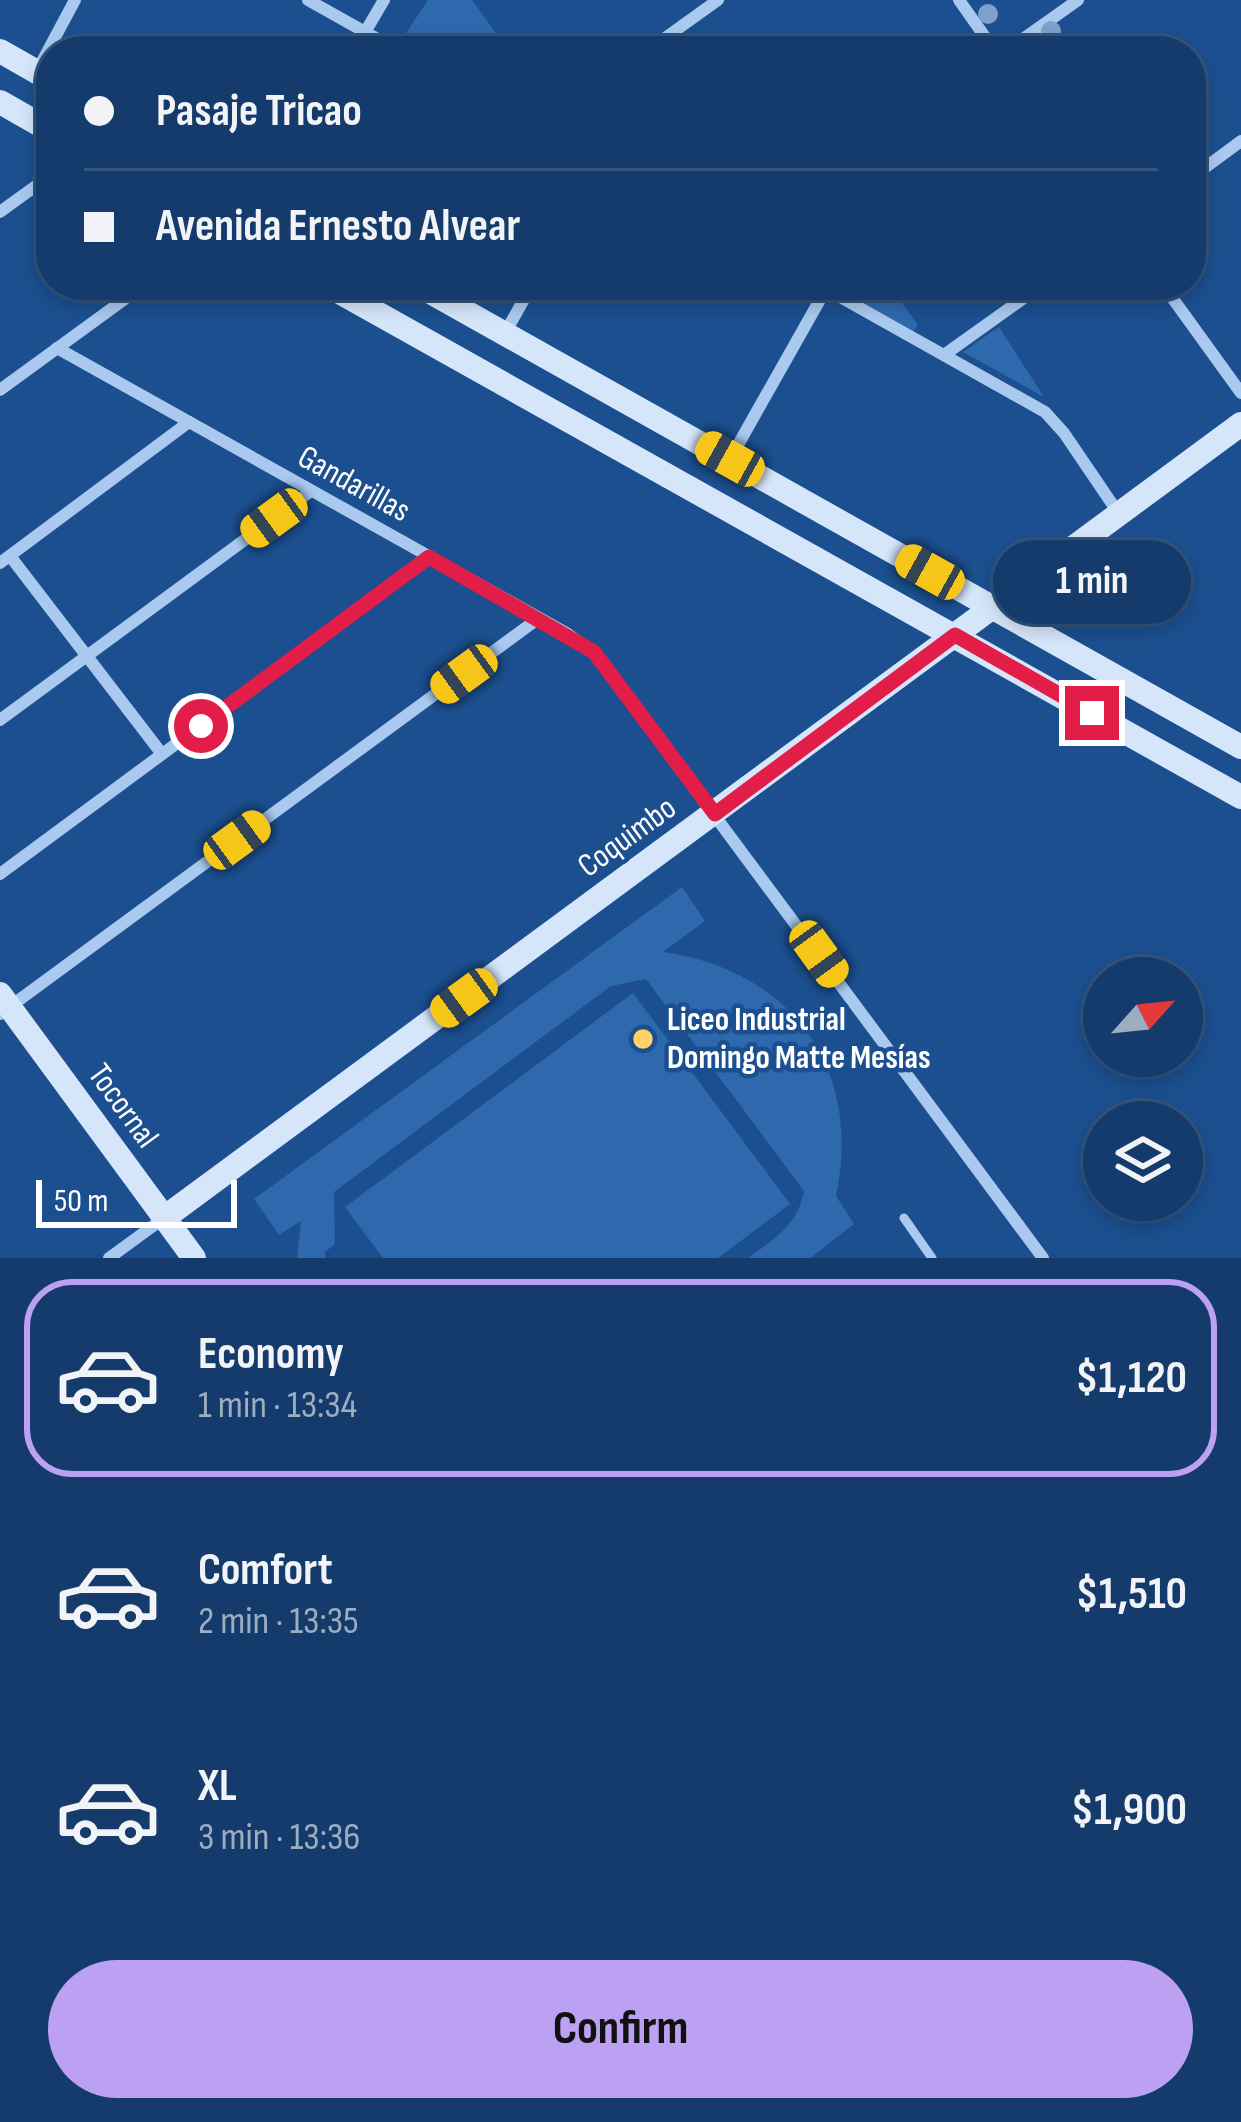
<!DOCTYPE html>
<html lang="en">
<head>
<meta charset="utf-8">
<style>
  :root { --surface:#143b6b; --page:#1d4271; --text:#f1f3f6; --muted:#9dadc1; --line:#33557e; --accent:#bca0f2 }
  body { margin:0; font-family:"Sofia Sans Condensed",sans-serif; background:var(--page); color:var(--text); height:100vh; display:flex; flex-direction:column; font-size:45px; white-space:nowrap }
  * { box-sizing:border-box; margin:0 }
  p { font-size:39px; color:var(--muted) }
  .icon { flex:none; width:66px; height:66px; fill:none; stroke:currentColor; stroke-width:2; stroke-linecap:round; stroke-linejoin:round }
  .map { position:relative; height:1258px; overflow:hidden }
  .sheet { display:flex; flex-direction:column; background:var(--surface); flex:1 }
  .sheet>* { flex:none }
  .guide { position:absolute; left:36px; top:36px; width:1170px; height:264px; border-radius:48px; box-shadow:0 6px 18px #0003,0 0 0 3px var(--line); display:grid; align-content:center; height:264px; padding:0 48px; background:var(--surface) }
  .needle { width:78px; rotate:63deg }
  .buttons { position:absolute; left:1083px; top:957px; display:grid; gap:24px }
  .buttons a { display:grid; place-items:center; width:120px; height:120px; border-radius:50%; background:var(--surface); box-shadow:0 6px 18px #0003,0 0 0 3px var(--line); font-size:60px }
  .scale { position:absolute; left:36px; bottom:30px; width:201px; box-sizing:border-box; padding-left:12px; border:6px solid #fff; border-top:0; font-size:33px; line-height:42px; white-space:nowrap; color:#fff; -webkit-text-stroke:9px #1b4f8f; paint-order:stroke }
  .end { position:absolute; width:54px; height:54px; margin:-27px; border:15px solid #e11d48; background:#fff; box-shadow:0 0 0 6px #fff }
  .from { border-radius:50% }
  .bubble { position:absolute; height:84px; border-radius:42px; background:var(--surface); box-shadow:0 6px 18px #0003,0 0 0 3px var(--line); font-size:39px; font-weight:700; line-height:84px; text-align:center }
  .car { position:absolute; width:36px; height:72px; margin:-36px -18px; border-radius:15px; box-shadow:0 0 9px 3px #0007; background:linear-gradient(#f5c518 24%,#345 0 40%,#f5c518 0 76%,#345 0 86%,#f5c518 0) }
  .guide b { display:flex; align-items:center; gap:42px; height:114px; font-size:45px }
  .guide b+b { border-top:3px solid var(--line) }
  .guide i { width:30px; height:30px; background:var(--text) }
  ul { padding:21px 0 0; list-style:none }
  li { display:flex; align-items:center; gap:36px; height:198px; margin:0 24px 18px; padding:0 24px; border:6px solid transparent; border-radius:48px }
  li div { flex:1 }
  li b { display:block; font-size:45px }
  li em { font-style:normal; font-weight:700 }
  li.selected { border-color:var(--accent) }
  li>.icon { width:108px; height:108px; stroke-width:1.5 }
  .primary-button { display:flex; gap:24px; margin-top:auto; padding:24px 48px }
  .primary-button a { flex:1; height:138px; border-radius:72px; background:var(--accent); color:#111; font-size:48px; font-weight:700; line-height:138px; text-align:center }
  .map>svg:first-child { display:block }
</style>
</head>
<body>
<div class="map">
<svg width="1241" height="1258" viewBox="0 0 1241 1258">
  <rect width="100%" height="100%" fill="#1b4f8f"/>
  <!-- green -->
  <g fill="#2e69ad">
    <polygon points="428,0 472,0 509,51 440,51 406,33"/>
    <polygon points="830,285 889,285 918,325 914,331"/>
    <polygon points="999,327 1044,397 963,352"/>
    <path d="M682 887 705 921 663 952C791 970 863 1068 836 1196L854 1224 810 1258H748C774 1239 798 1225 804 1191L646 979 611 986 334 1192 335 1244 325 1252V1258H297L301 1221 279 1235 254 1199Z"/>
    <polygon points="633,993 790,1204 718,1258 383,1258 345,1207"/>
  </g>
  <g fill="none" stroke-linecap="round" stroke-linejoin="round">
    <!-- lane -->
    <polyline stroke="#a9c9ee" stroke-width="9" points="904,1218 932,1258"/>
    <!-- street -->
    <g stroke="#a9c9ee" stroke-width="12">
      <polyline points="308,0 399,51"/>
      <polyline points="959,0 995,51"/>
      <polyline points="354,51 384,0"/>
      <polyline points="647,51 718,0"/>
      <polyline points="1006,51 1078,0"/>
      <polyline points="37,71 75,0"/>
      <polyline points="1191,178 1241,141"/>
      <polyline points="0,212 51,175"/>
      <polyline points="819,285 1045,412 1064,433 1119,514"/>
      <polyline points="1163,285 1241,393"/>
      <polyline points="505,333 532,285"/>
      <polyline points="57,348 568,634 594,653 1043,1258"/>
      <polyline points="944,355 1042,285"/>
      <polyline points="0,390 144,285"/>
      <polyline points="730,459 826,289"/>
      <polyline points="10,556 162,754"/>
      <polyline points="0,563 189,422"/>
      <polyline points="0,720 311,491"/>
      <polyline points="0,874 429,557"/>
      <polyline points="0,1014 539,618"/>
      <polyline points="109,1258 164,1218"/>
    </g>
    <!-- secondary -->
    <g stroke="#d6e6fa" stroke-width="24">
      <polyline points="0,51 51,80"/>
      <polyline points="0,102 51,131"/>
      <polyline points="327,285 1241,797"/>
      <polyline points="418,285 1241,747"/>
      <polyline points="0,994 194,1258"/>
      <polyline points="164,1218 1241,424"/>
    </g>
  </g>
  <!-- trees -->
  <g fill="#7ea0ca">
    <circle cx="988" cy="14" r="10"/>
    <circle cx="1051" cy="31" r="10"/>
  </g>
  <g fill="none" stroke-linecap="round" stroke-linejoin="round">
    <!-- route -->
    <polyline stroke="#e11d48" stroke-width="15" points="201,726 429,557 594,652 715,814 955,635 1092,713"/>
  </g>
  <!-- markers -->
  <circle fill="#ffd166" stroke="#1b4f8f" stroke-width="4.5" cx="643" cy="1039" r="12"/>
  <g text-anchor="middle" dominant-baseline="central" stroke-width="9" stroke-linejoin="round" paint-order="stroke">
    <!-- street labels -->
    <g font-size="33" fill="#fff" stroke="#1b4f8f">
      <text transform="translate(354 484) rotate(29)">Gandarillas</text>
      <text transform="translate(627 837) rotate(-36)">Coquimbo</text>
      <text transform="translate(123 1106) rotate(54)">Tocornal</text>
    </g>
    <!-- poi labels -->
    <g font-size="33" font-weight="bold" fill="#fff" stroke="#1b4f8f" text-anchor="start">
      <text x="667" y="1020">Liceo Industrial<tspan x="667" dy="38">Domingo Matte Mesías</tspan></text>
    </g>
  </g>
</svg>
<div class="buttons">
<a><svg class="needle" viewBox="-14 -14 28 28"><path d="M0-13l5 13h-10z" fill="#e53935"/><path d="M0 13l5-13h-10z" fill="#9dadc1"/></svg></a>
<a><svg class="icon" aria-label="layers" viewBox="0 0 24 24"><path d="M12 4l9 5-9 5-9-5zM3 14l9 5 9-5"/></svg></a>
</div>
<div class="scale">50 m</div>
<i class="end from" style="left:201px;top:726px"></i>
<i class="end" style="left:1092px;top:713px"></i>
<div class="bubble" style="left:993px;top:540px;width:198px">1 min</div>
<i class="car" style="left:730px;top:459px;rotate:299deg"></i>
<i class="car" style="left:274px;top:518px;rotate:234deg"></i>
<i class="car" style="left:930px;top:572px;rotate:299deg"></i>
<i class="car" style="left:464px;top:674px;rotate:234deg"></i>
<i class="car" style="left:237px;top:840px;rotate:54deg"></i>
<i class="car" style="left:819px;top:954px;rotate:144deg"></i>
<i class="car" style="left:464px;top:998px;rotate:234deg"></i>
<div class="guide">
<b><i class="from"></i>Pasaje Tricao</b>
<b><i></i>Avenida Ernesto Alvear</b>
</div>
</div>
<section class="sheet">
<ul>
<li class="selected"><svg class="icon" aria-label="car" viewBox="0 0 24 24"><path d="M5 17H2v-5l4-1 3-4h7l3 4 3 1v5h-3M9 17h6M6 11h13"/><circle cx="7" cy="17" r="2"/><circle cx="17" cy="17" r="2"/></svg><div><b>Economy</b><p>1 min · 13:34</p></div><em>$1,120</em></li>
<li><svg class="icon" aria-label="car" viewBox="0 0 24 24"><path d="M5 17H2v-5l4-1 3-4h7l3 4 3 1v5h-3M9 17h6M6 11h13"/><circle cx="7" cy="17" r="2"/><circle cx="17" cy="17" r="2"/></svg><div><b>Comfort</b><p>2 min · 13:35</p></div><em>$1,510</em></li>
<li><svg class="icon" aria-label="car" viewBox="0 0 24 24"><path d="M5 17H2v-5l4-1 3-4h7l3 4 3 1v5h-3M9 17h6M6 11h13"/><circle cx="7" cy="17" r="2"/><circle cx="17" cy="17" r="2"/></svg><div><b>XL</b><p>3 min · 13:36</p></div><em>$1,900</em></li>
</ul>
<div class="primary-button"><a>Confirm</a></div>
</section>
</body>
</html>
